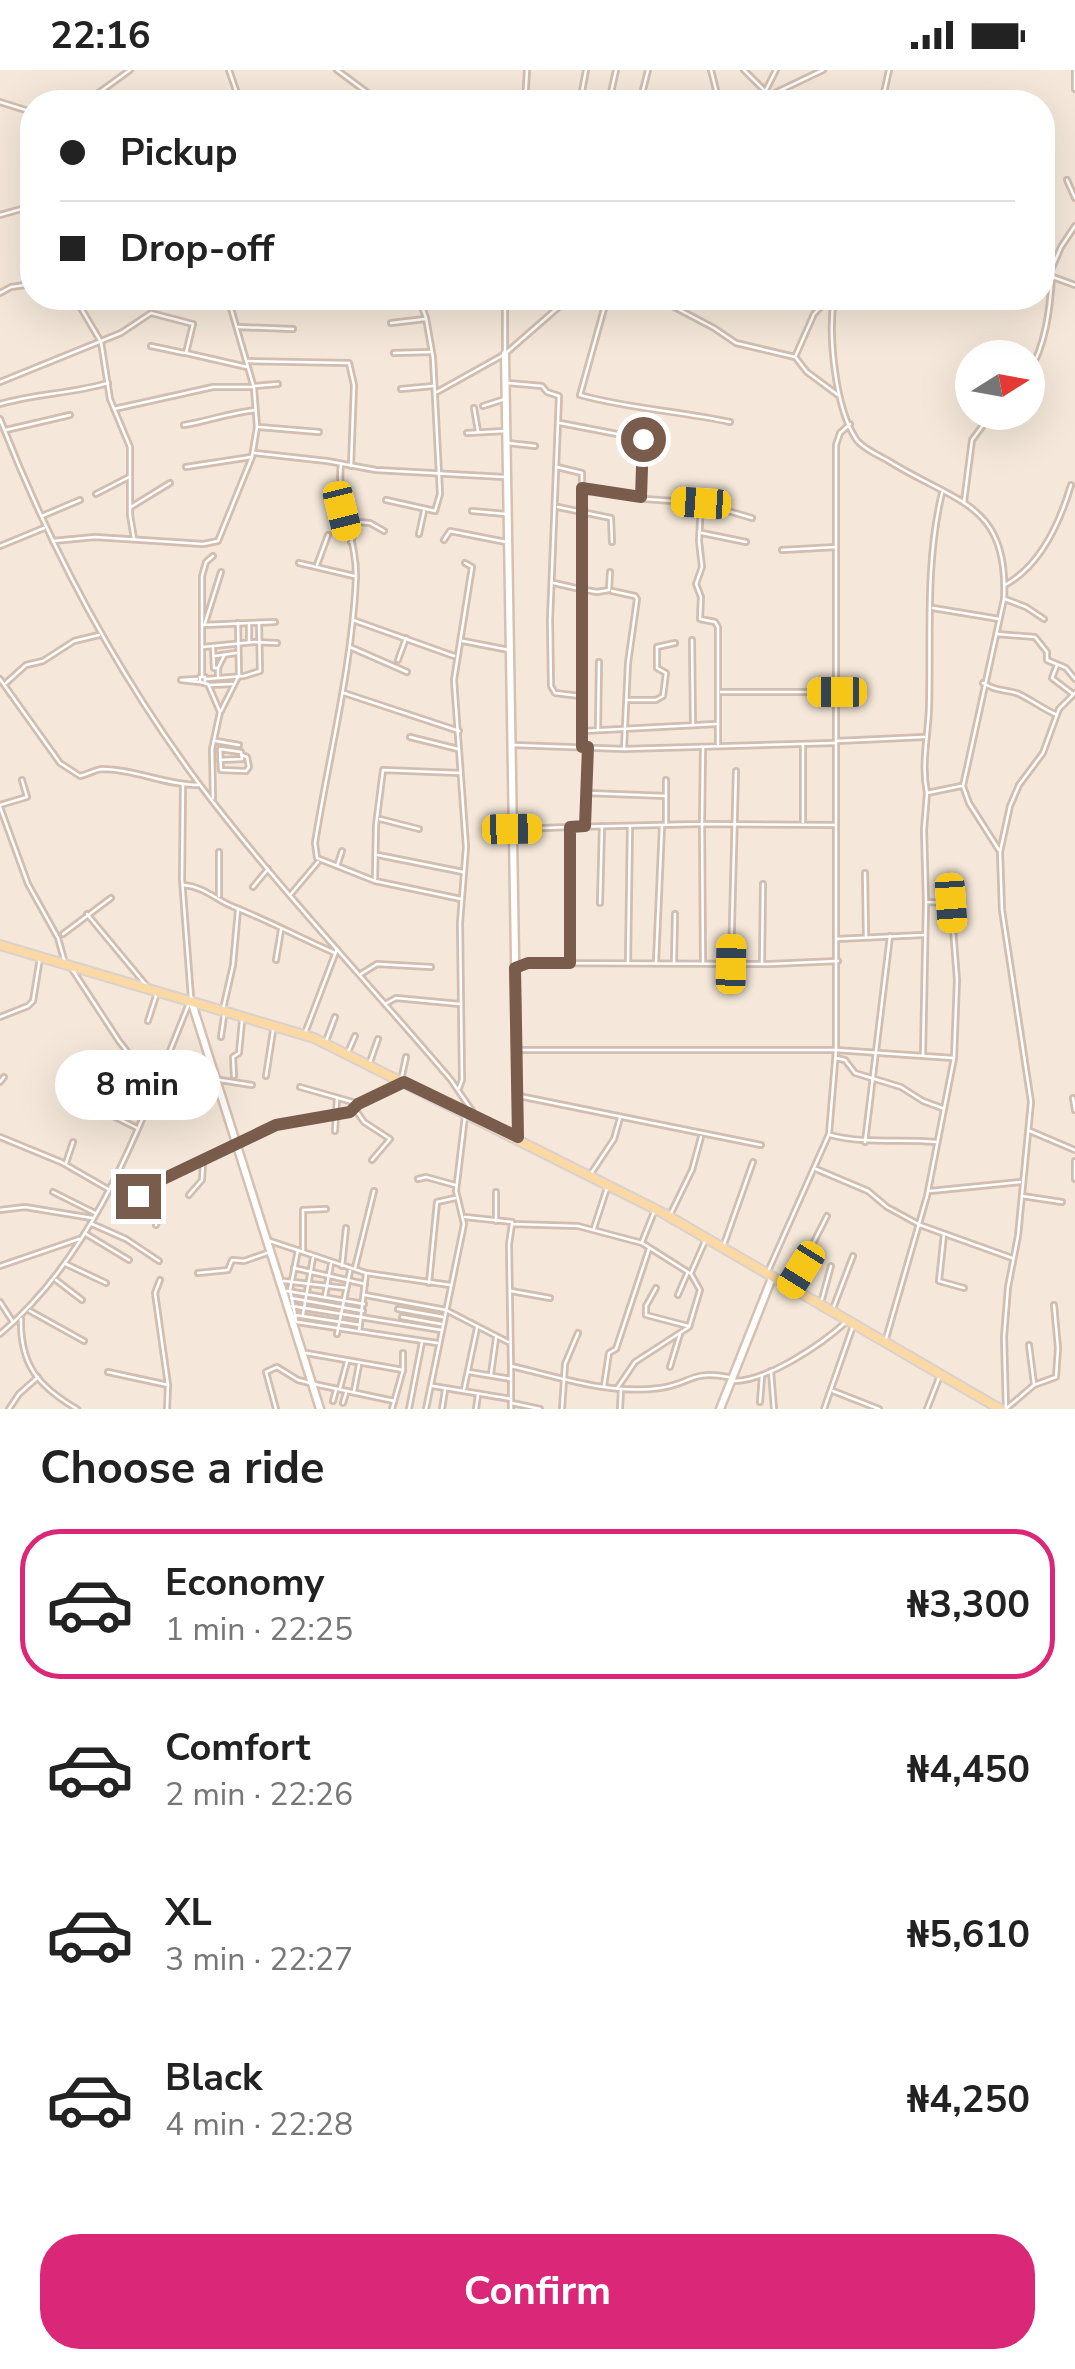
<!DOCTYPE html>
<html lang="en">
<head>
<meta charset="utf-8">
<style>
  :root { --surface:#fff; --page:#f2f2f2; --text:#222; --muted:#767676; --line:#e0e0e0; --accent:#db2777 }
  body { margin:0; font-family:"Nunito Sans",sans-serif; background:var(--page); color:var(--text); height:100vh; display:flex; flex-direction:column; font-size:38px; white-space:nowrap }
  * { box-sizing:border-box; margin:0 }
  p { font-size:32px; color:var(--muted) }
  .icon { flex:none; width:55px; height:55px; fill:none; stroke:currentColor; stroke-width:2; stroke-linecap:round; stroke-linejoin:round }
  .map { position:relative; height:1339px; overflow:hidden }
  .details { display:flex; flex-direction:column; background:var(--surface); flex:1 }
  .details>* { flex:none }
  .top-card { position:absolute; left:20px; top:20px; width:1035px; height:220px; border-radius:40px; box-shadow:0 10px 40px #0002; display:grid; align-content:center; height:220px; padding:0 40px; background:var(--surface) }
  .needle { width:65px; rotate:79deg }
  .controls { position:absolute; left:955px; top:270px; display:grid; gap:20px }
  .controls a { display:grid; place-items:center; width:90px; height:90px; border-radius:50%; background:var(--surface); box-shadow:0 10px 40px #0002; font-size:50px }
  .end { position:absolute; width:45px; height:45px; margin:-22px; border:12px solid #7a5c4d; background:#fff; box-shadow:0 0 0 5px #fff }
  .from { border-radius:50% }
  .bubble { position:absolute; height:70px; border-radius:35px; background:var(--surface); box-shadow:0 10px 40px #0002; font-size:32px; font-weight:700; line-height:70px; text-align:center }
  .car { position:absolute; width:30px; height:60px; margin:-30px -15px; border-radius:12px; box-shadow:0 0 8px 2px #0007; background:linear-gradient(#f5c518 24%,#345 0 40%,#f5c518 0 76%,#345 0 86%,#f5c518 0) }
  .top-card b { display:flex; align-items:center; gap:35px; height:95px; font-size:38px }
  .top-card b+b { border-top:2px solid var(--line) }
  .top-card i { width:25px; height:25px; background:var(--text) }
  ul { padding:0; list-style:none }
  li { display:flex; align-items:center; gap:30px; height:150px; margin:0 20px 15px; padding:0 20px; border:5px solid transparent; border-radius:40px }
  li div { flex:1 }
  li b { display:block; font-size:38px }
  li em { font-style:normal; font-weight:700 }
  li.on { border-color:var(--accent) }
  li>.icon { width:90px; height:90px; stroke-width:1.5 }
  h2 { padding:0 40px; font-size:45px; line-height:120px }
  .button { display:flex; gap:20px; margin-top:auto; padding:20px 40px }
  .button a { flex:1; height:115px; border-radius:40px; background:var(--accent); color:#fff; font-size:40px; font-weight:700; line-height:115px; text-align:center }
  .status { display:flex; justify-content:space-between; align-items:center; height:70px; padding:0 50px; background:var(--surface); direction:ltr }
  .status svg { height:28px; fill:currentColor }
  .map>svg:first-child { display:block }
</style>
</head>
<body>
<div class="status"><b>22:16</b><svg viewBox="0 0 49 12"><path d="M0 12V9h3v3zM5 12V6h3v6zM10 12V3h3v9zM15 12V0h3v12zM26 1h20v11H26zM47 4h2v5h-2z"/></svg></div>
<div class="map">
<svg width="1075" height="1339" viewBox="0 0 1075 1339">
  <rect width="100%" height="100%" fill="#fdf6ec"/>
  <!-- residential -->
  <path fill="#f5e8da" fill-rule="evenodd" d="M0 0H1075V1339H0ZM32 32H1042V228H32ZM972 288H1028V342H972Z"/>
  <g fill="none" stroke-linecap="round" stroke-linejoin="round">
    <defs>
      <g id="street">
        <polyline points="229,0 240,32"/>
        <polyline points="337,0 380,32"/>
        <polyline points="711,0 719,32"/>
        <polyline points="744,0 776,32"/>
        <polyline points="1075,1 1075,19"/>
        <polyline points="766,20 776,0"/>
        <polyline points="471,31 525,27"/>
        <polyline points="0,32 32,42"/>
        <polyline points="86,32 130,0"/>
        <polyline points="525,32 527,0"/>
        <polyline points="580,32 586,0"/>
        <polyline points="609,32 616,0"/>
        <polyline points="640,32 648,0"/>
        <polyline points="756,32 823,0"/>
        <polyline points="882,32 889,0"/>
        <polyline points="1067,110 1075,128"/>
        <polyline points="0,145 32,136"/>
        <polyline points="1042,203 1075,215"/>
        <polyline points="1049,205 1061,177 1075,156"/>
        <polyline points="0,223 11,217 32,214"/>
        <polyline points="75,228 101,272 110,329 130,377 130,445 134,469"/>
        <polyline points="218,228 228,231"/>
        <polyline points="505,228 505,281"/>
        <path d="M607 228 580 325C630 339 680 341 730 352"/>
        <polyline points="657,228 714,258 736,273 795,287 814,244 829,228"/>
        <path d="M834 228C828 265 835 337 856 369 862 378 878 385 887 390 955 433 1009 432 1004 529L963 716 969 733 999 780"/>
        <polyline points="391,253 425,249"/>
        <polyline points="238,257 293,259"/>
        <polyline points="151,276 184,283"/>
        <polyline points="394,283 431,282"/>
        <polyline points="796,288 807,302 838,325"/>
        <polyline points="247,291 349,293 354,315 351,396"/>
        <path d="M1028 304C1046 275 1050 239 1052 206"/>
        <polyline points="0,312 121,263 151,243 193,254 186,283 247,297"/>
        <polyline points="508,313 542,316 547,322 559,326 550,550 551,616 555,623 580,626 582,677"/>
        <polyline points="255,316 278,314"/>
        <polyline points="401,319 433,316"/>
        <polyline points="437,322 505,284 569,228"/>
        <path d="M0 334C38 323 70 324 108 313"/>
        <polyline points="483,336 505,329"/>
        <polyline points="474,338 478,361"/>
        <polyline points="114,339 213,317 252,317"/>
        <path d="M0 349C51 480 116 602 200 715 278 818 368 912 451 1010L475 1045"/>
        <polyline points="560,353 643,369 641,427 645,429 701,433 752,448"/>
        <path d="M184 355C208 351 229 343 255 340"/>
        <polyline points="259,357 319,362"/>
        <polyline points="6,360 70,345"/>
        <polyline points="467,363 505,361"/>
        <polyline points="508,373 535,376"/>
        <polyline points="255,383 327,391 376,400 504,407"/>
        <path d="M341 394C336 434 357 469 356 508 352 597 329 685 315 773L317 788 375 811 461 829"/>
        <polyline points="186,397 251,387"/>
        <polyline points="557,397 582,403 580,519 597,522 609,520 610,502"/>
        <polyline points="584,418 640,427"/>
        <polyline points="96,424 129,407"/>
        <polyline points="386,430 435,441 440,424 433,288 426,248 419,228"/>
        <polyline points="964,432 972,370 993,342"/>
        <polyline points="701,433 699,471 702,497 696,514 701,527 700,549 715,552 718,557 718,674"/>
        <polyline points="131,437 170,413"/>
        <polyline points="558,437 611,448 612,472"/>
        <polyline points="472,441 506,444"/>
        <polyline points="42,446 80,430"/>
        <polyline points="702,463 746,472"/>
        <polyline points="419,464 424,441"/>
        <polyline points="444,470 450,461 506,472"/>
        <polyline points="53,471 95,467 203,474 218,471 252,387 257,357 254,318 228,228"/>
        <polyline points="351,472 358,452 370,453 384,461"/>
        <polyline points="0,476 44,458"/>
        <polyline points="782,480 836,477"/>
        <polyline points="299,493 354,506"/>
        <polyline points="317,495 328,465"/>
        <polyline points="554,513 580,519 580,624"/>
        <path d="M1005 515C1040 496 1060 452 1071 415"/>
        <polyline points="612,521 635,526 637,529 628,593 624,678"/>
        <polyline points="1005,529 1026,537 1044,549"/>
        <polyline points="933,538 999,549"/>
        <polyline points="353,550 454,586"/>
        <polyline points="205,553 221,502"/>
        <polyline points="203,555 275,552"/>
        <polyline points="249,555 249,572"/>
        <polyline points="997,564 1035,567 1047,582 1047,590 1066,598 1075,609"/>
        <polyline points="692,570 693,655"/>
        <polyline points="463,571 509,580"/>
        <polyline points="203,577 254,572 277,573"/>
        <polyline points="350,577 407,602"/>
        <polyline points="213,578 214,598 218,598"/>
        <polyline points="215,586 236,583"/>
        <polyline points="398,590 406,568"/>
        <polyline points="1057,595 1052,608 1073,624"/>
        <polyline points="202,605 202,506 206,492 213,486"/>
        <polyline points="218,606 218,598 224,586"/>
        <path d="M0 609 60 693 80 706C89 704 94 700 102 699 135 699 165 715 198 715"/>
        <polyline points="197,609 181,610 199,612"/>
        <polyline points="207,609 244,606 260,601 259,553"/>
        <polyline points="205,612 205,607 200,607 200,612 208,614 220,642 212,679 213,728"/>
        <polyline points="6,613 26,595 43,591 74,571 99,565"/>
        <path d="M983 613C998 622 1003 619 1016 623 1024 625 1043 639 1055 644"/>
        <polyline points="210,615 232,614"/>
        <polyline points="721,622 837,622"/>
        <polyline points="344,623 459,661"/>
        <polyline points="628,630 656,630 663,626 666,603 657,598 657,577 675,573"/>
        <polyline points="221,641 239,605 238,553"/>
        <polyline points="598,659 599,592"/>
        <polyline points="584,661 716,654"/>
        <polyline points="410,667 458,679"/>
        <polyline points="216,671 239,675"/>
        <polyline points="837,671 924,667"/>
        <polyline points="513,675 624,679 834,673"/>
        <polyline points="220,690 242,689 241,682 220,679 221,700 246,701 249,697 247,687 242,685"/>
        <polyline points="183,715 182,809 191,928"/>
        <polyline points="587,723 666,726"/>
        <path d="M927 723C921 694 928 667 929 638 931 568 925 492 942 423"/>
        <polyline points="0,735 27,727 22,710"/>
        <polyline points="0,737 28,814 58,868 65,893"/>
        <polyline points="380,749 419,759"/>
        <polyline points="803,752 803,675"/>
        <polyline points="666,753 666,710"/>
        <polyline points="585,756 587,679"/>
        <polyline points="570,757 702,754 703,677"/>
        <polyline points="517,759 570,757 570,892"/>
        <polyline points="378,785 463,802"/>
        <polyline points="337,796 342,781"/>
        <polyline points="865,803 866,866"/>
        <polyline points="375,809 376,755 383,700 460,703"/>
        <path d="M184 815C205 817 216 830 234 837 269 851 301 868 335 883"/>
        <polyline points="253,817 268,799"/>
        <polyline points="291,824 318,792"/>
        <polyline points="219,826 219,782"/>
        <polyline points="600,833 602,756"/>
        <polyline points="87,844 146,915"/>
        <polyline points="63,864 111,828"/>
        <polyline points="837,869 923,865"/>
        <polyline points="276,890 281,860"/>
        <polyline points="628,892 630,756"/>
        <polyline points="656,892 662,756"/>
        <polyline points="674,892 675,844"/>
        <polyline points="703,892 702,754 835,755"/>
        <polyline points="731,892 736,701"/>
        <polyline points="762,893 763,814"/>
        <polyline points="70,896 119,971 154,1016"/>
        <polyline points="517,898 529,893 770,894 838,891"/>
        <polyline points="361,904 377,894 431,897"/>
        <polyline points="385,934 396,928 460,934"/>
        <polyline points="223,939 233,895 238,840"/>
        <polyline points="0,947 28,936 33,931 40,888"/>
        <polyline points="148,951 156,926"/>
        <polyline points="305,963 337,879"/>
        <polyline points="221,967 224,946"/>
        <polyline points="326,971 335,947"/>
        <polyline points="517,980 836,980 953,988"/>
        <polyline points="348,982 355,966"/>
        <polyline points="923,985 926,833"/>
        <polyline points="836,988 845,990 855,1003 901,1017 923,1031 942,1038"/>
        <polyline points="370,992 378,969"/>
        <polyline points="87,1002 137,998"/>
        <polyline points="234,1006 233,987 239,983 242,951"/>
        <polyline points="266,1006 273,961"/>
        <polyline points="220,1010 252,1015"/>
        <polyline points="401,1010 406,987"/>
        <polyline points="0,1012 4,1007"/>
        <polyline points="300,1017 356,1033"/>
        <polyline points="459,1018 462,1010 460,853 466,777 454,610 472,497 465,493"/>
        <polyline points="519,1026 761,1075"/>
        <polyline points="1073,1028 1075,1040"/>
        <polyline points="89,1034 137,1058"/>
        <polyline points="355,1039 364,1052 390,1069 372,1090"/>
        <polyline points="335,1061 337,1028"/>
        <polyline points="1030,1061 1075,1080"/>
        <path d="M830 1065C864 1074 900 1069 936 1072"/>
        <polyline points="0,1067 61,1092 108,1119"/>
        <polyline points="240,1071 289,1051 350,1042 358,1034 399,1015"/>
        <polyline points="865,1072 890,866"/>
        <polyline points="1075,1091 1075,1109"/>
        <polyline points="66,1093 73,1072"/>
        <polyline points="816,1099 868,1121 887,1137 920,1155 1012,1188"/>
        <polyline points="592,1102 614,1069 620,1048"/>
        <polyline points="418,1109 426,1107 455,1115"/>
        <polyline points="155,1117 160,1142 156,1155"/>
        <polyline points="930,1121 1020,1112"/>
        <polyline points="53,1122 95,1143"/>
        <polyline points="189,1125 202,1110 203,1093"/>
        <polyline points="1022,1126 1062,1132"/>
        <polyline points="136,1136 139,1121 235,1076"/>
        <polyline points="0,1140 25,1137 92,1148"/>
        <polyline points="671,1143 692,1100 701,1067"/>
        <polyline points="465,1147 512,1152"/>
        <polyline points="496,1151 496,1122"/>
        <polyline points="92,1154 126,1169 159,1191"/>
        <polyline points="594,1158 607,1118"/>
        <polyline points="86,1164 129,1190"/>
        <polyline points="944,1164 939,1211 964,1218"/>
        <polyline points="270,1171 366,1203 450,1215"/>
        <polyline points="642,1172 654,1142"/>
        <polyline points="723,1177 753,1092"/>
        <polyline points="303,1181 303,1140 326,1139"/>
        <polyline points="66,1194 106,1213"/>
        <polyline points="0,1196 79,1169"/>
        <polyline points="342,1196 346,1158"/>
        <polyline points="294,1198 365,1214"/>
        <polyline points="355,1198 374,1121"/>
        <polyline points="769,1199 829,1064 836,980 836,375 840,363 850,354"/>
        <polyline points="198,1203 228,1200 232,1190 244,1191 267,1183"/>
        <polyline points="691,1203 706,1169"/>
        <polyline points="56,1210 82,1230"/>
        <polyline points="160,1210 155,1223 168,1315"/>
        <polyline points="284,1211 346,1218"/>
        <polyline points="429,1213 437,1132 455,1128"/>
        <polyline points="793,1213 827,1146"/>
        <polyline points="656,1218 646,1236 646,1245 688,1256"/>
        <polyline points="287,1221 364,1234"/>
        <polyline points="511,1221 550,1228"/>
        <polyline points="365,1225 446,1240 508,1272"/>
        <polyline points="678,1225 687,1204"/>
        <polyline points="325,1226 331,1194"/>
        <polyline points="291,1228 363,1241"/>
        <polyline points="822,1229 831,1196"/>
        <polyline points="0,1232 13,1252"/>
        <polyline points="292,1236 441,1260"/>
        <polyline points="834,1236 853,1186"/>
        <polyline points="398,1239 443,1247"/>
        <polyline points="30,1241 84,1271"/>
        <polyline points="303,1244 313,1188"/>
        <polyline points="295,1245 360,1255"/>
        <polyline points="402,1247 441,1254"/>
        <path d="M21 1249C20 1295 38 1316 77 1339"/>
        <polyline points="296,1250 290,1220 298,1180"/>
        <polyline points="297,1252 437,1273"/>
        <polyline points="359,1261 366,1204"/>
        <path d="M0 1264C98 1182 141 1051 188 936"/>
        <polyline points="337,1264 350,1201"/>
        <polyline points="885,1272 927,1126 954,988 957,910 951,833 926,832 924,760 927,723 961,716"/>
        <polyline points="1029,1275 1034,1314"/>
        <polyline points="306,1283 403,1300"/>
        <polyline points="670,1297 680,1264"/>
        <polyline points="771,1301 774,1339"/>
        <polyline points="108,1302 168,1315 167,1339"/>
        <polyline points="469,1302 511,1309"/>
        <polyline points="491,1304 496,1268"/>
        <path d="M735 1311C769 1310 822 1274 846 1252"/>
        <polyline points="314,1314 394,1331"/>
        <polyline points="433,1316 511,1329"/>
        <polyline points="604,1316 609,1283 616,1279 649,1179"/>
        <path d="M618 1317 635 1292 689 1257 700 1220 691 1204 642 1173 578 1156 512 1154 509 1174 511 1296C559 1307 609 1325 660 1318 691 1314 690 1300 728 1307"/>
        <polyline points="340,1318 347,1292"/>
        <polyline points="464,1319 477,1258"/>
        <polyline points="354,1321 359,1295"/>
        <polyline points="833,1321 879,1339"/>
        <polyline points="333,1331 336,1320"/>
        <polyline points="760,1332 762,1306"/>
        <polyline points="343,1333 346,1323"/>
        <polyline points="512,1333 540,1339"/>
        <polyline points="1007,1338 1034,1315 1056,1307 1058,1278 1054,1235"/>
        <polyline points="9,1339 19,1324 38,1307"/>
        <polyline points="276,1339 266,1302 277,1297 298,1310 310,1313"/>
        <polyline points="392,1339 403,1300 403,1283"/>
        <polyline points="409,1339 422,1272"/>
        <polyline points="426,1339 464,1154 456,1121 465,1046"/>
        <polyline points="442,1339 445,1320"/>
        <polyline points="476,1339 478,1325"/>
        <polyline points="511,1339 511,1297"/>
        <polyline points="562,1339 565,1294 578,1263"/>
        <polyline points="620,1339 621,1319"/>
        <polyline points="824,1339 853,1256"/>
        <polyline points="927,1339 939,1308"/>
        <polyline points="1006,1339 1004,1267 1008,1217 1018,1166 1031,1032 1002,840 1000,782 1010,736 1019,715 1043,683 1059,639 1075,623"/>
      </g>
      <g id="secondary">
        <polyline points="505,284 518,1067"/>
        <polyline points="191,930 320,1339"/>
        <polyline points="720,1339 772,1208"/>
      </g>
      <polyline id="primary" points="0,875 314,968 663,1143 1000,1339"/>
    </defs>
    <!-- street casing -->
    <use href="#street" stroke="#d1beb0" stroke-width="8"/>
    <!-- secondary casing -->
    <use href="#secondary" stroke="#d6c0b0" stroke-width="11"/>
    <!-- primary casing -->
    <use href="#primary" stroke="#dad1cd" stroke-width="12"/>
    <!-- street -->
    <use href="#street" stroke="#fff" stroke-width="2.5"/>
    <!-- secondary -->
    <use href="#secondary" stroke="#fff" stroke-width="6"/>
    <!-- primary -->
    <use href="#primary" stroke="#fbd9a5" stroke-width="8"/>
  </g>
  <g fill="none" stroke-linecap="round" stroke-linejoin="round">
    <!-- route -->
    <polyline stroke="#7a5c4d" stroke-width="12" points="138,1126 140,1120 276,1055 350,1042 358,1034 404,1012 518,1067 515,898 528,893 570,893 570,757 585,756 588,677 582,677 582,418 641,427 643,369"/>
  </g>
</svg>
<div class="controls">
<a><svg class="needle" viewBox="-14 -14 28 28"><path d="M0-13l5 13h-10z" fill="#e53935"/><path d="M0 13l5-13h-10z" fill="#767676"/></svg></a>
</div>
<i class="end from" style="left:643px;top:369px"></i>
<i class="end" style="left:138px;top:1126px"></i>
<div class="bubble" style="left:55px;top:980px;width:165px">8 min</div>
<i class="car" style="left:701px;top:433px;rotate:274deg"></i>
<i class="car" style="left:342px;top:441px;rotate:166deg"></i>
<i class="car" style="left:837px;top:622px;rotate:270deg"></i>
<i class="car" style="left:512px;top:759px;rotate:89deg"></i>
<i class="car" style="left:951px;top:833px;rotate:176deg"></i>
<i class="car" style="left:731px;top:894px;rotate:1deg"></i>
<i class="car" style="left:801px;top:1200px;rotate:212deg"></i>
<div class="top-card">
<b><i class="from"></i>Pickup</b>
<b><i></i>Drop-off</b>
</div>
</div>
<section class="details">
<h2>Choose a ride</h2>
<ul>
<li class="on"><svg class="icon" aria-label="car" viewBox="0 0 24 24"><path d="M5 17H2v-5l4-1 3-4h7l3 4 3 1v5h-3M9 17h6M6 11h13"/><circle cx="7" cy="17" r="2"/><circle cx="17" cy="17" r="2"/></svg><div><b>Economy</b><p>1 min · 22:25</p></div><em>₦3,300</em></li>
<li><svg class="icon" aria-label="car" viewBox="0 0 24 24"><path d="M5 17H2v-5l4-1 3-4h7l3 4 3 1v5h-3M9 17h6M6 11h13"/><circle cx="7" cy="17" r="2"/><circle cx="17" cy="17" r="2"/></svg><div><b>Comfort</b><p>2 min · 22:26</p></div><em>₦4,450</em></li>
<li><svg class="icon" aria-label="car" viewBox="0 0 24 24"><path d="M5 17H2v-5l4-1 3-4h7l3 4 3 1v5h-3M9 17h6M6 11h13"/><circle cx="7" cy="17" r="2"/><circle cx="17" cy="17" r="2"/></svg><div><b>XL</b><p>3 min · 22:27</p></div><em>₦5,610</em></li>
<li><svg class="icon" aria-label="car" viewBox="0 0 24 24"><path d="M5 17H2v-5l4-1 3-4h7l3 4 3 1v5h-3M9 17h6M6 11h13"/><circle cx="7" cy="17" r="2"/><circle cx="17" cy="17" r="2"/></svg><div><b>Black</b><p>4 min · 22:28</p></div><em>₦4,250</em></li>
</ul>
<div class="button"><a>Confirm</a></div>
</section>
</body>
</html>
